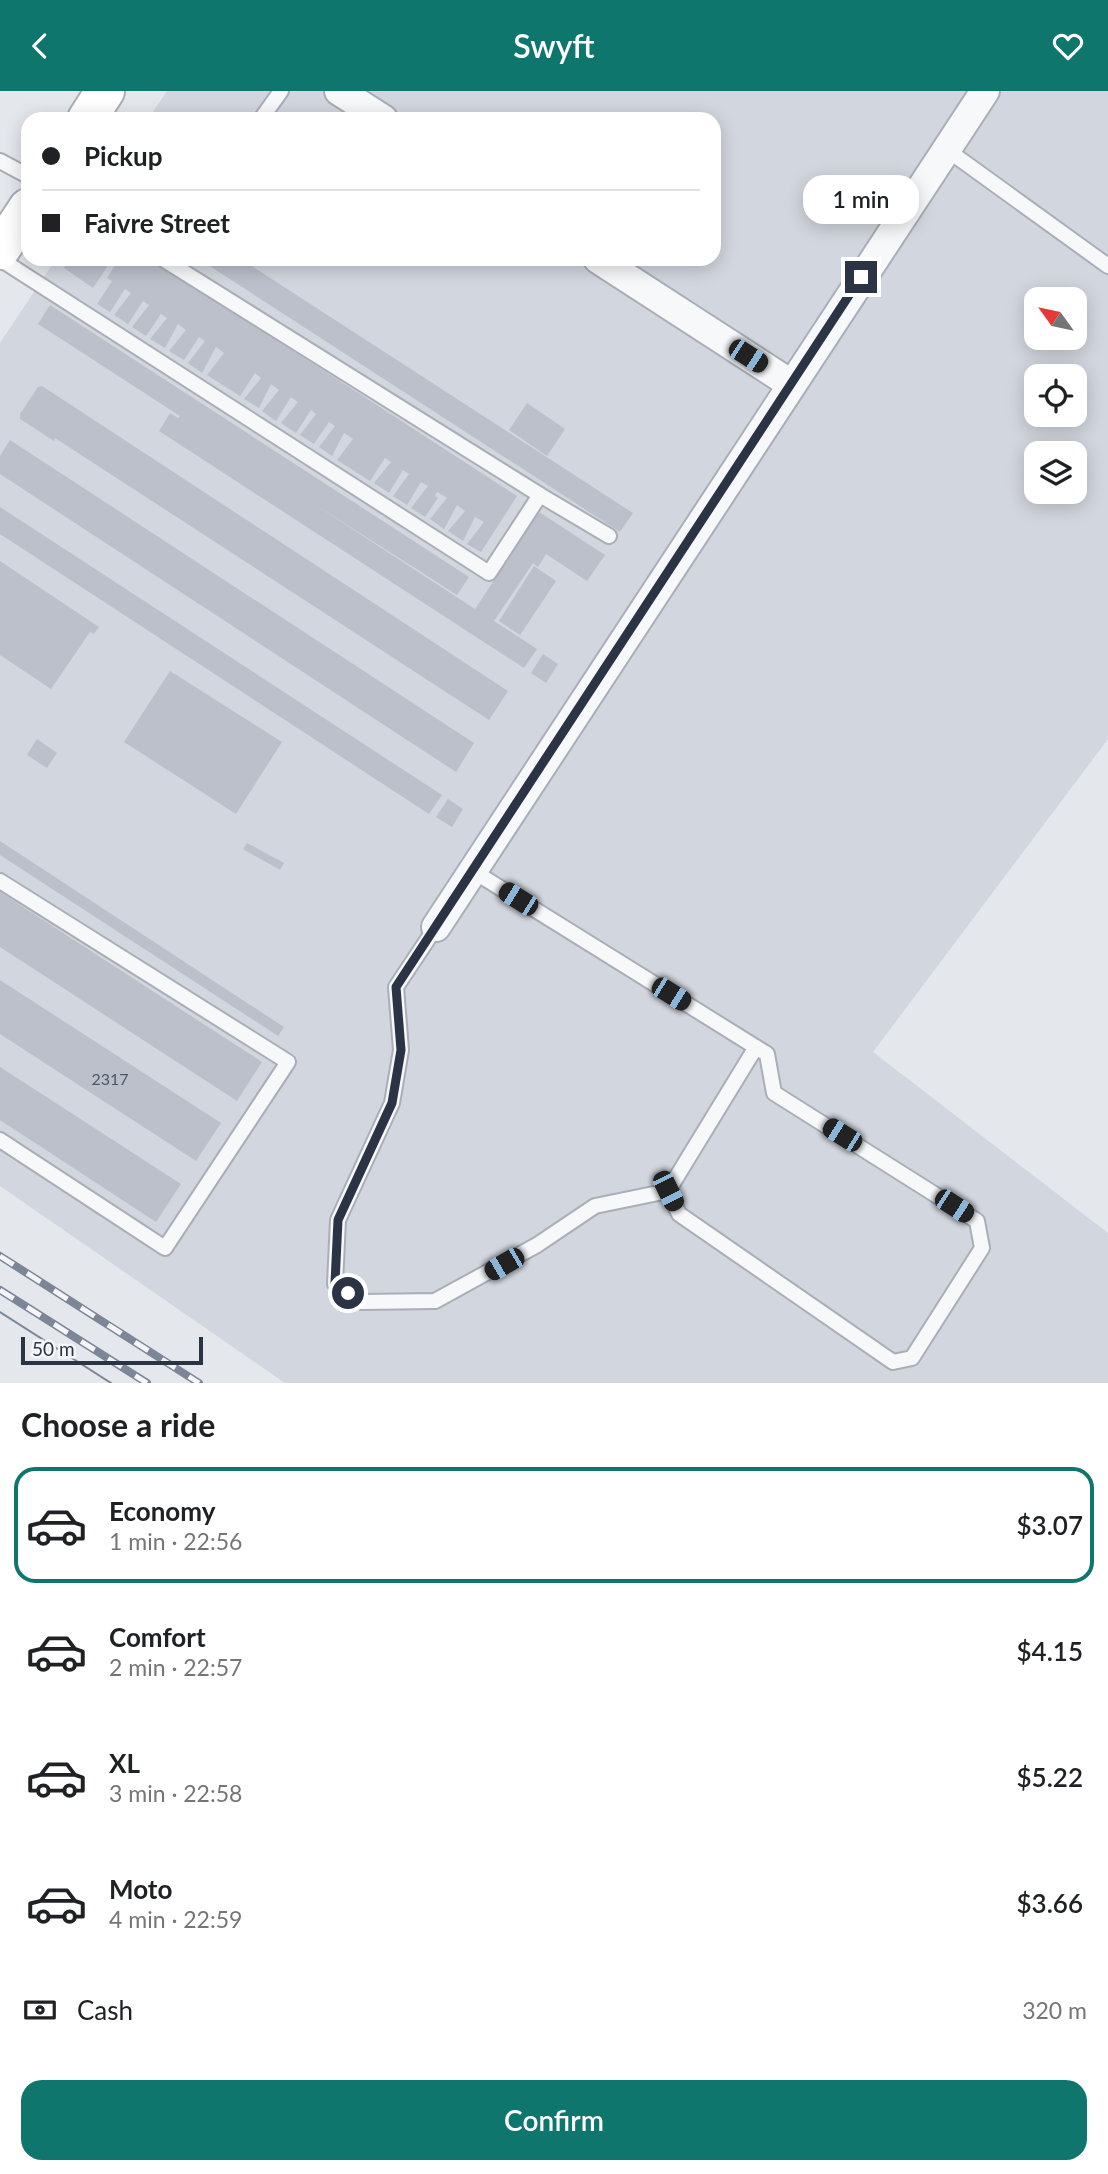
<!DOCTYPE html>
<html lang="en">
<head>
<meta charset="utf-8">
<style>
  :root { --surface:#fff; --page:#f2f2f2; --text:#202124; --muted:#757577; --line:#e0e0e0; --accent:#0f766e }
  body { margin:0; font-family:Lato,sans-serif; background:var(--page); color:var(--text); height:100vh; display:flex; flex-direction:column; font-size:26px; white-space:nowrap }
  * { box-sizing:border-box; margin:0 }
  p { font-size:23px; color:var(--muted) }
  .icon { flex:none; width:38px; height:38px; fill:none; stroke:currentColor; stroke-width:2; stroke-linecap:round; stroke-linejoin:round }
  .map { position:relative; height:1292px; overflow:hidden }
  .details { display:flex; flex-direction:column; background:var(--surface); flex:1 }
  .details>* { flex:none }
  .hud { position:absolute; left:21px; top:21px; width:700px; height:154px; border-radius:21px; box-shadow:0 4px 18px #0003; display:grid; align-content:center; height:154px; padding:0 21px; background:var(--surface) }
  .needle { width:46px; rotate:303deg }
  .buttons { position:absolute; left:1024px; top:196px; display:grid; gap:14px }
  .buttons a { display:grid; place-items:center; width:63px; height:63px; border-radius:14px; background:var(--surface); box-shadow:0 4px 18px #0003; font-size:35px }
  .scale { position:absolute; left:21px; bottom:18px; width:182px; box-sizing:border-box; padding-left:7px; border:4px solid #2b3445; border-top:0; font-size:19px; line-height:24px; white-space:nowrap; color:#2b3445; -webkit-text-stroke:5px #f4f6f9; paint-order:stroke }
  .end { position:absolute; width:32px; height:32px; margin:-16px; border:9px solid #2b3445; background:#fff; box-shadow:0 0 0 4px #fff }
  .from { border-radius:50% }
  .bubble { position:absolute; height:49px; border-radius:21px; background:var(--surface); box-shadow:0 4px 18px #0003; font-size:23px; font-weight:600; line-height:49px; text-align:center }
  .car { position:absolute; width:21px; height:42px; margin:-21px -10px; border-radius:9px; box-shadow:0 0 5px 2px #0007; background:linear-gradient(#222 24%,#8ab4d8 0 40%,#222 0 76%,#8ab4d8 0 86%,#222 0) }
  .hud b { display:flex; align-items:center; gap:24px; height:66px; font-size:26px }
  .hud b+b { border-top:2px solid var(--line) }
  .hud i { width:18px; height:18px; background:var(--text) }
  ul { padding:0; list-style:none }
  li { display:flex; align-items:center; gap:21px; height:116px; margin:0 14px 10px; padding:0 7px; border:4px solid transparent; border-radius:21px }
  li div { flex:1 }
  li b { display:block; font-size:26px }
  li em { font-style:normal; font-weight:600 }
  li.selected { border-color:var(--accent) }
  li>.icon { width:63px; height:63px; stroke-width:1.5 }
  h2 { padding:0 21px; font-size:32px; line-height:84px }
  .pay { display:flex; align-items:center; gap:18px; height:77px; padding:0 21px; font-size:26px }
  .pay p { margin-inline-start:auto }
  .cta { display:flex; gap:14px; margin-top:auto; padding:14px 21px }
  .cta a { flex:1; height:80px; border-radius:21px; background:var(--accent); color:#fff; font-size:28px; font-weight:600; line-height:80px; text-align:center }
  header { display:flex; justify-content:space-between; align-items:center; height:91px; padding:0 21px; background:var(--accent); color:#fff; font-size:32px; font-weight:600 }
  .map>svg:first-child { display:block }
</style>
</head>
<body>
<header><svg class="icon" aria-label="back" viewBox="0 0 24 24"><path d="M15 5l-7 7 7 7"/></svg>Swyft<svg class="icon" aria-label="heart" viewBox="0 0 24 24"><path d="M12 20l-8-8c-3-5 5-10 8-4 3-6 11-1 8 4z"/></svg></header>
<div class="map">
<svg width="1108" height="1292" viewBox="0 0 1108 1292">
  <rect width="100%" height="100%" fill="#e4e7ec"/>
  <!-- built -->
  <path fill="#d2d6de" fill-rule="evenodd" d="M167 0H1108V648L873 961 1108 1142V1292H285L0 1095V252L56 168H714V28H148ZM1036 208H1074V247H1036ZM1036 285H1074V324H1036ZM1036 362H1074V401H1036Z"/>
  <!-- building -->
  <g fill="#bbc0ca">
    <polygon points="66,168 107,168 103,173 107,176 93,197 64,177 69,170"/>
    <polygon points="119,168 152,168 517,405 481,461 467,453 484,431 475,426 463,450 448,440 465,420 457,414 444,438 430,428 447,407 437,401 435,405 438,407 425,426 411,417 428,395 421,391 407,414 393,405 409,383 403,379 389,402 374,392 391,371 385,367 370,390 337,369 353,348 344,342 332,365 319,356 335,335 329,331 314,353 300,344 316,323 311,319 296,342 281,332 298,311 291,306 276,330 262,320 279,299 271,293 259,317 244,308 261,287 255,282 240,305 207,284 224,262 216,256 202,282 188,272 205,250 199,246 184,269 169,260 186,239 178,233 165,257 150,248 167,227 161,223 146,245 132,236 149,214 143,210 128,233 114,224 131,202 125,198 110,221 97,213 112,190 107,187"/>
    <polygon points="199,168 241,168 633,422 620,441"/>
    <polygon points="50,214 469,486 457,504 308,409 475,518 539,421 605,464 587,490 546,463 538,476 533,472 494,530 537,558 524,577 159,340 170,322 178,327 180,325 38,233"/>
    <polygon points="42,295 508,600 489,629 55,347 54,350 20,328 20,323 38,296"/>
    <polygon points="527,312 565,338 547,365 509,339"/>
    <polygon points="10,349 474,652 456,681 0,383 0,365"/>
    <polygon points="0,416 442,704 429,723 0,443"/>
    <polygon points="0,470 99,536 94,543 90,541 51,598 0,564"/>
    <polygon points="534,475 556,490 520,544 499,530"/>
    <polygon points="543,563 558,573 546,592 531,582"/>
    <polygon points="170,580 282,651 236,723 124,651"/>
    <polygon points="37,648 57,662 47,677 27,664"/>
    <polygon points="448,708 463,718 452,736 436,726"/>
    <polygon points="0,750 284,936 278,945 0,764"/>
    <polygon points="247,752 284,772 280,779 243,758"/>
    <polygon points="0,801 262,971 237,1010 0,856"/>
    <polygon points="0,889 221,1032 196,1070 0,943"/>
    <polygon points="0,976 181,1093 156,1131 0,1029"/>
  </g>
  <g fill="none" stroke-linecap="round" stroke-linejoin="round">
    <defs>
      <g id="lane">
        <polyline points="261,28 281,0"/>
        <polyline points="946,58 1108,175"/>
        <polyline points="0,70 28,85"/>
        <polyline points="0,168 489,482 540,404 163,168"/>
        <polyline points="540,404 609,445"/>
        <polyline points="473,780 767,963 774,1002 977,1130 982,1157 912,1267 893,1271 679,1123 668,1100 756,956"/>
        <polyline points="0,790 288,971 165,1157 0,1049"/>
        <polyline points="436,836 396,896 401,959 392,1012 338,1129 335,1193 362,1211 435,1210 537,1154 595,1115 668,1100"/>
      </g>
      <g id="street">
        <polyline points="339,0 383,28"/>
        <polyline points="598,168 791,293"/>
        <polyline points="436,836 985,0"/>
      </g>
      <g id="secondary">
        <polyline points="87,28 105,0"/>
        <polyline points="0,159 28,117"/>
      </g>
    </defs>
    <!-- lane casing -->
    <use href="#lane" stroke="#a9aeb7" stroke-width="18"/>
    <!-- street casing -->
    <use href="#street" stroke="#a9aeb7" stroke-width="32"/>
    <!-- secondary casing -->
    <use href="#secondary" stroke="#a9aeb7" stroke-width="42"/>
    <!-- lane -->
    <use href="#lane" stroke="#f7f8fa" stroke-width="14"/>
    <!-- street -->
    <use href="#street" stroke="#f7f8fa" stroke-width="28"/>
    <!-- secondary -->
    <use href="#secondary" stroke="#fff" stroke-width="38"/>
    <!-- tram -->
    <polyline stroke="#7d8696" stroke-width="2" points="0,1221 111,1292"/>
    <defs>
      <g id="rail">
        <polyline points="0,1165 199,1292"/>
        <polyline points="0,1199 147,1292"/>
      </g>
    </defs>
    <!-- rail casing -->
    <use href="#rail" stroke="#7d8696" stroke-width="8"/>
    <!-- rail -->
    <use href="#rail" stroke="#f4f6f9" stroke-width="5" stroke-dasharray="16" stroke-linecap="butt"/>
  </g>
  <g fill="none" stroke-linecap="round" stroke-linejoin="round">
    <!-- route -->
    <polyline stroke="#2b3445" stroke-width="9" points="348,1202 335,1192 338,1129 392,1012 401,959 396,896 861,186"/>
  </g>
  <g text-anchor="middle" dominant-baseline="central" stroke-width="7" stroke-linejoin="round" paint-order="stroke">
    <!-- number labels -->
    <g font-size="16" fill="#4f5766">
      <text x="110" y="987">2317</text>
    </g>
  </g>
</svg>
<div class="buttons">
<a><svg class="needle" viewBox="-14 -14 28 28"><path d="M0-13l5 13h-10z" fill="#e53935"/><path d="M0 13l5-13h-10z" fill="#757577"/></svg></a>
<a><svg class="icon" aria-label="locate" viewBox="0 0 24 24"><circle cx="12" cy="12" r="6"/><path d="M12 2v4M12 18v4M2 12h4M18 12h4"/></svg></a>
<a><svg class="icon" aria-label="layers" viewBox="0 0 24 24"><path d="M12 4l9 5-9 5-9-5zM3 14l9 5 9-5"/></svg></a>
</div>
<div class="scale">50 m</div>
<i class="end from" style="left:348px;top:1202px"></i>
<i class="end" style="left:861px;top:186px"></i>
<div class="bubble" style="left:803px;top:84px;width:116px">1 min</div>
<i class="car" style="left:748px;top:265px;rotate:123deg"></i>
<i class="car" style="left:518px;top:808px;rotate:302deg"></i>
<i class="car" style="left:671px;top:903px;rotate:122deg"></i>
<i class="car" style="left:842px;top:1044px;rotate:302deg"></i>
<i class="car" style="left:668px;top:1100px;rotate:154deg"></i>
<i class="car" style="left:954px;top:1115px;rotate:123deg"></i>
<i class="car" style="left:504px;top:1173px;rotate:240deg"></i>
<div class="hud">
<b><i class="from"></i>Pickup</b>
<b><i></i>Faivre Street</b>
</div>
</div>
<section class="details">
<h2>Choose a ride</h2>
<ul>
<li class="selected"><svg class="icon" aria-label="car" viewBox="0 0 24 24"><path d="M5 17H2v-5l4-1 3-4h7l3 4 3 1v5h-3M9 17h6M6 11h13"/><circle cx="7" cy="17" r="2"/><circle cx="17" cy="17" r="2"/></svg><div><b>Economy</b><p>1 min · 22:56</p></div><em>$3.07</em></li>
<li><svg class="icon" aria-label="car" viewBox="0 0 24 24"><path d="M5 17H2v-5l4-1 3-4h7l3 4 3 1v5h-3M9 17h6M6 11h13"/><circle cx="7" cy="17" r="2"/><circle cx="17" cy="17" r="2"/></svg><div><b>Comfort</b><p>2 min · 22:57</p></div><em>$4.15</em></li>
<li><svg class="icon" aria-label="car" viewBox="0 0 24 24"><path d="M5 17H2v-5l4-1 3-4h7l3 4 3 1v5h-3M9 17h6M6 11h13"/><circle cx="7" cy="17" r="2"/><circle cx="17" cy="17" r="2"/></svg><div><b>XL</b><p>3 min · 22:58</p></div><em>$5.22</em></li>
<li><svg class="icon" aria-label="car" viewBox="0 0 24 24"><path d="M5 17H2v-5l4-1 3-4h7l3 4 3 1v5h-3M9 17h6M6 11h13"/><circle cx="7" cy="17" r="2"/><circle cx="17" cy="17" r="2"/></svg><div><b>Moto</b><p>4 min · 22:59</p></div><em>$3.66</em></li>
</ul>
<div class="pay"><svg class="icon" aria-label="cash" viewBox="0 0 24 24"><path d="M3 7h18v10H3z"/><circle cx="12" cy="12" r="2"/></svg>Cash<p>320 m</p></div>
<div class="cta"><a>Confirm</a></div>
</section>
</body>
</html>
